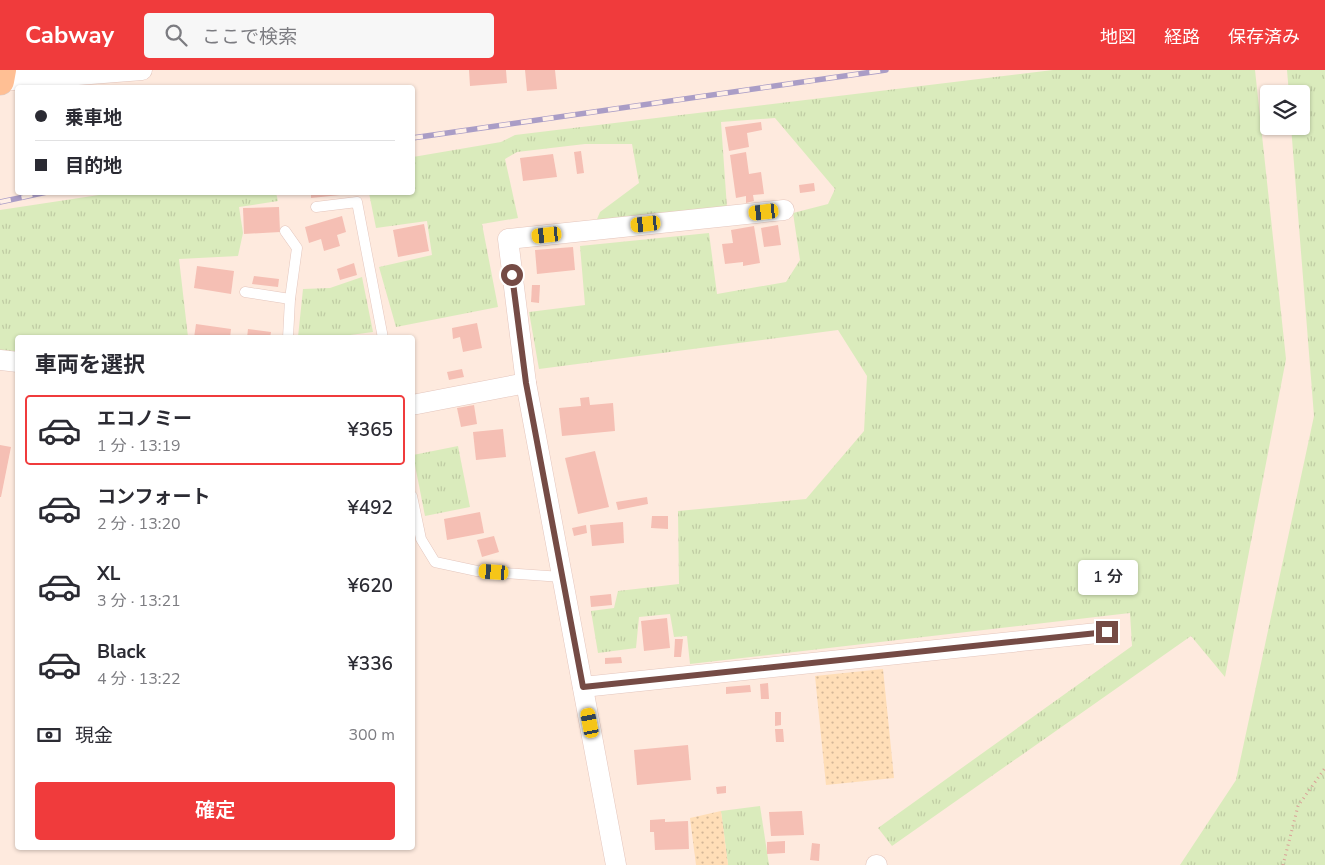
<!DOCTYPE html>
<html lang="ja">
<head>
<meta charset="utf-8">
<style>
  :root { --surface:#fff; --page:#f7f7f7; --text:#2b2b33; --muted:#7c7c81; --line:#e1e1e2; --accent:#f03b3c }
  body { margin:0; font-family:"Nunito Sans","Noto Sans JP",sans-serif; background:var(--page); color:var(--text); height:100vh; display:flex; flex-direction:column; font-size:19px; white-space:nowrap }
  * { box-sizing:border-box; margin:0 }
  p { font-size:16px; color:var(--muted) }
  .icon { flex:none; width:28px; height:28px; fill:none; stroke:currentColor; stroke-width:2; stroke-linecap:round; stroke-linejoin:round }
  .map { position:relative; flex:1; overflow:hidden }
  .panel { position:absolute; left:15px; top:265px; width:400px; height:515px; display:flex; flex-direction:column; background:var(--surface); border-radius:5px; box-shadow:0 1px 4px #0004 }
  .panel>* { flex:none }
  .hud { position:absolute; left:15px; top:15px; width:400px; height:110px; border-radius:5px; box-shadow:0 1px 4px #0004; display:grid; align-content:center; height:110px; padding:0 20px; background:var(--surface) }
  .buttons { position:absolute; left:1260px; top:15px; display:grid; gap:10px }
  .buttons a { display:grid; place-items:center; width:50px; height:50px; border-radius:5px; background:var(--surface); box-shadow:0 1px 4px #0004; font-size:25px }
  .end { position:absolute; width:22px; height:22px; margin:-11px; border:6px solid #754b45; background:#fff; box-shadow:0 0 0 2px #fff }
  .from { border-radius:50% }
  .bubble { position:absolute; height:35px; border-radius:5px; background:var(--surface); box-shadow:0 1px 4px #0004; font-size:16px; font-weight:600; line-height:35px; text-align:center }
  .car { position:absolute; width:15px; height:30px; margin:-15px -8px; border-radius:6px; box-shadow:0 0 4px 1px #0007; background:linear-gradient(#f5c518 24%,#345 0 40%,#f5c518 0 76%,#345 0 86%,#f5c518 0) }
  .hud b { display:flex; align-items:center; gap:18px; height:48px; font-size:19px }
  .hud b+b { border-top:1px solid var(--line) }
  .hud i { width:12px; height:12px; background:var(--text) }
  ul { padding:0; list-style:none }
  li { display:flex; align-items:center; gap:15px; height:70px; margin:0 10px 8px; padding:0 10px; border:2px solid transparent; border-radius:5px }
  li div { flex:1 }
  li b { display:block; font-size:19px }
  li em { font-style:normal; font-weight:600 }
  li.on { border-color:var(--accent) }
  li>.icon { width:45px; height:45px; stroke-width:1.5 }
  h2 { padding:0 20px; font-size:22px; line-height:60px }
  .pay { display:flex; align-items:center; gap:12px; height:55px; padding:0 20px; font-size:19px }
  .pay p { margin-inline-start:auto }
  .primary-button { display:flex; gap:10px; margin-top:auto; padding:10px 20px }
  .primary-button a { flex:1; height:58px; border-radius:5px; background:var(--accent); color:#fff; font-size:20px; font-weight:600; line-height:58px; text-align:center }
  header { display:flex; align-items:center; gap:30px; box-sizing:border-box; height:70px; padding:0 25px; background:var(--accent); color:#fff }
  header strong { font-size:24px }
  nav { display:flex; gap:28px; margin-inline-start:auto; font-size:18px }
  .search { width:350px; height:45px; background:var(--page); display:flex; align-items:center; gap:12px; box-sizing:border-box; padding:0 18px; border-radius:5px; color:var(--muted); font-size:19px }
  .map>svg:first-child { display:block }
</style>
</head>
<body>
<header>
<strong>Cabway</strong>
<div class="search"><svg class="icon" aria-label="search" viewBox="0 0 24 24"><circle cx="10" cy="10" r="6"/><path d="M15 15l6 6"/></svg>ここで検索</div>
<nav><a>地図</a><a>経路</a><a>保存済み</a></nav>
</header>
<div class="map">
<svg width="1325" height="795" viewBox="0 0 1325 795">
  <defs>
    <pattern id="grass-tufts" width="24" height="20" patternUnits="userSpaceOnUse" patternTransform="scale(1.25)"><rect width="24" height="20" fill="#daebbc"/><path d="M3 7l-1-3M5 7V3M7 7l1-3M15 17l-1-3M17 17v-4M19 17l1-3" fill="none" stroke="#bfcba3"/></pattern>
    <pattern id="sand-dots" width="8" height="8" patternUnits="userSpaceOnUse" patternTransform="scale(1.25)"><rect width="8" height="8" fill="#ffdeb7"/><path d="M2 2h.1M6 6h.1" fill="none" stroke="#d3b697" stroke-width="1.8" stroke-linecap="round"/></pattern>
  </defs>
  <rect width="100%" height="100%" fill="#feeade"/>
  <!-- grass -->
  <g fill="url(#grass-tufts)">
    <polygon points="1053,0 1255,0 1286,289 1225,607 1191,566 892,776 878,758 1132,576 1130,543 690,594 687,566 674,567 670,544 639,547 636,578 598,583 591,541 614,538 618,521 679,514 678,441 806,429 864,361 867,306 838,260 539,299 529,242 585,235 580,176 709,163 717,224 786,212 800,190 793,143 828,134 835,119 775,48 721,52 727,138 595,154 600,142 639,113 632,74 585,74 517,82 505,89 518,148 482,154 498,237 396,257 379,197 432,185 427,151 376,158 369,123 412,122 413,87 501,72 515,65"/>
    <polygon points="1287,0 1325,0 1325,795 1180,795 1236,710 1314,346 1291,56 1301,56 1301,24 1289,24"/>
    <polygon points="112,123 276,123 278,131 239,137 243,163 238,186 179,189 188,267 18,268 17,284 0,281 0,140"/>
    <polygon points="362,207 373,262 335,267 298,267 303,219 330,218"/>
    <polygon points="458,376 470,437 425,446 413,385"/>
    <polygon points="760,736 769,795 728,795 721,741"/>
  </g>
  <!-- sand -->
  <g fill="url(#sand-dots)">
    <polygon points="883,599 894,708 826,715 815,606"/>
    <polygon points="721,741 728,795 696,795 690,748"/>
  </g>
  <!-- building -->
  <g fill="#f5bfb4">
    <polygon points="469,0 506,0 507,13 470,16"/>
    <polygon points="525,0 555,0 557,19 527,21"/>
    <polygon points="761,52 762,60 747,63 749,77 729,81 725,57"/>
    <polygon points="581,81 584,103 577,104 574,82"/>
    <polygon points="746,82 749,104 761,102 764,124 753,125 754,131 746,133 746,126 736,128 730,85"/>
    <polygon points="553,84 557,107 523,111 520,88"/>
    <polygon points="814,113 815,121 800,123 799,115"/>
    <polygon points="311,122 350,122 350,124 311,128"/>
    <polygon points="279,137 280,162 244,164 243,138"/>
    <polygon points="342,146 346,162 337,165 340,176 324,181 321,169 309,173 305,157"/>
    <polygon points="424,154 429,181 398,187 393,160"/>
    <polygon points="778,155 781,175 764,177 761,158"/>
    <polygon points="754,156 760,193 743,196 743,192 725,194 722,174 733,173 731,160"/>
    <polygon points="573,177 575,200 537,204 535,180"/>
    <polygon points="354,193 357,205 340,210 337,199"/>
    <polygon points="197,196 234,201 231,224 194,218"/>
    <polygon points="254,206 279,209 278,217 252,214"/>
    <polygon points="532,215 540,215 539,233 531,232"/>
    <polygon points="477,253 482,278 463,282 460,267 453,269 452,258"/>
    <polygon points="196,254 231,259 230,268 194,268"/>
    <polygon points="248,259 271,262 270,268 247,268"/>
    <polygon points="462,299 464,307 449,310 447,302"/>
    <polygon points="589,327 590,335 613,333 615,361 562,366 559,338 581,336 580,328"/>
    <polygon points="474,335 477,354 461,357 457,338"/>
    <polygon points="503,359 506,387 476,390 473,362"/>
    <polygon points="0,375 11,377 1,427 0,427"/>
    <polygon points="595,381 609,437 578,444 565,388"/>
    <polygon points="647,427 648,434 618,440 616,432"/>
    <polygon points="480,442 484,463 447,470 444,449"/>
    <polygon points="652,446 668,446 668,459 651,458"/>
    <polygon points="623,452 624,473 592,476 590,455"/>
    <polygon points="586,455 587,463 574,466 572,458"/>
    <polygon points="494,466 499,482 482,487 477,470"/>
    <polygon points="611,524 612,535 591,537 590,526"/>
    <polygon points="667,548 670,578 644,581 641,551"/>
    <polygon points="675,569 683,569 681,587 674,587"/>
    <polygon points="621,587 622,593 605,594 605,588"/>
    <polygon points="768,613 769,629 761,629 760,614"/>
    <polygon points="750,615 751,622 726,624 726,617"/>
    <polygon points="775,642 781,642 781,655 775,656"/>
    <polygon points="775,659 783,659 784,672 776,672"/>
    <polygon points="688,675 691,710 637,715 634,680"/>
    <polygon points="726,716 726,723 717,724 716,717"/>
    <polygon points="802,741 804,765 771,766 769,742"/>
    <polygon points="665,749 665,752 688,751 689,779 655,780 654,762 650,762 650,750"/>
    <polygon points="785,771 785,783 767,784 767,772"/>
    <polygon points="812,773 820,774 819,791 810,790"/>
  </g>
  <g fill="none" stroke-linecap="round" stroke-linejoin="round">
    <defs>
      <g id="service">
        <polyline points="316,137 357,132 383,268"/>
        <polyline points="285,161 297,178 290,229 288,268"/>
        <polyline points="245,222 290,229"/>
        <polyline points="412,426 421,469 435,492 477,501 562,507"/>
      </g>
      <g id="minor">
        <polyline points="0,11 142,0"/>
        <polyline points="0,290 18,292"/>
        <polyline points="412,335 526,313"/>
        <polyline points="583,617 1107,562"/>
        <polyline points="616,795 526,313 508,169 784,140"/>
        <polyline points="876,795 877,795"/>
      </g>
      <polyline id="primary" points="0,11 2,0"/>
    </defs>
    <!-- service casing -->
    <use href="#service" stroke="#e4c6bd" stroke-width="11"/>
    <!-- minor casing -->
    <use href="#minor" stroke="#e4c6bd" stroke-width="21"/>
    <!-- primary casing -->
    <use href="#primary" stroke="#d8cdcb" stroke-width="29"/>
    <!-- path -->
    <polyline stroke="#d9a298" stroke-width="3" stroke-dasharray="1 4" stroke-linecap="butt" points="1283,795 1298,736 1325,698"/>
    <!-- service -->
    <use href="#service" stroke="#fff" stroke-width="10"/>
    <!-- minor -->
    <use href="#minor" stroke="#fff" stroke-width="20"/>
    <!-- primary -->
    <use href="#primary" stroke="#ffbf94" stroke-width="28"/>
    <defs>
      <g id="rail">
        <polyline points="412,68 886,0"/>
        <polyline points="0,132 47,122"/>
      </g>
    </defs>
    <!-- rail casing -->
    <use href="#rail" stroke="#aa9dc6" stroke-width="5.5"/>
    <!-- rail -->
    <use href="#rail" stroke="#ffefe6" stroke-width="4" stroke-dasharray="11" stroke-linecap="butt"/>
  </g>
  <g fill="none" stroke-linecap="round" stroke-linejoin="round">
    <!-- route -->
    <polyline stroke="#754b45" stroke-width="6" points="512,205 526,313 583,617 1107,562"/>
  </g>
</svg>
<div class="buttons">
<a><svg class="icon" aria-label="layers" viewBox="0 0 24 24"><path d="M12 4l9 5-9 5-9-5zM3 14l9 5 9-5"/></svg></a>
</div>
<i class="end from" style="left:512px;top:205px"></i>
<i class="end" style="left:1107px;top:562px"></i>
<div class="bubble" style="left:1078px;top:490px;width:60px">1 分</div>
<i class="car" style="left:764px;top:142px;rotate:264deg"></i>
<i class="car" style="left:646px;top:154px;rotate:264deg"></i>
<i class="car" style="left:547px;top:165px;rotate:264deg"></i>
<i class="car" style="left:494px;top:502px;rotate:274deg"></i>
<i class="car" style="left:590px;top:653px;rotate:349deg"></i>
<div class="hud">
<b><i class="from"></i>乗車地</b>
<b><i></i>目的地</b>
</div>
<section class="panel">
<h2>車両を選択</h2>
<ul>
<li class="on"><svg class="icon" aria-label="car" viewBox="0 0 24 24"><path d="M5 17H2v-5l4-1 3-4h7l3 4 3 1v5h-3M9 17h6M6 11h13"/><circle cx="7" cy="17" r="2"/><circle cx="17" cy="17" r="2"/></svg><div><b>エコノミー</b><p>1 分 · 13:19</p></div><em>¥365</em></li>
<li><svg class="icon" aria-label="car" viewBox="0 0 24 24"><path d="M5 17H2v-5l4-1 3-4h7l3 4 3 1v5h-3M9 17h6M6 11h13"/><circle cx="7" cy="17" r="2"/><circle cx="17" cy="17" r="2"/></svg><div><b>コンフォート</b><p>2 分 · 13:20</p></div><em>¥492</em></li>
<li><svg class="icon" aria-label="car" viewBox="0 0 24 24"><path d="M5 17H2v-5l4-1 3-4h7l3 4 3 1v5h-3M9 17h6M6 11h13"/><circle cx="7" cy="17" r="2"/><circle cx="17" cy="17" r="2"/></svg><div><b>XL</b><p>3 分 · 13:21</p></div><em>¥620</em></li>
<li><svg class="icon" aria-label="car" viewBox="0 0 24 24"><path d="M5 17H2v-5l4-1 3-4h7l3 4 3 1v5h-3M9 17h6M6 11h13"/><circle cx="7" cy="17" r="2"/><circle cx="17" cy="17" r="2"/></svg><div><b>Black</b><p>4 分 · 13:22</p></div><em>¥336</em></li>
</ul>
<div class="pay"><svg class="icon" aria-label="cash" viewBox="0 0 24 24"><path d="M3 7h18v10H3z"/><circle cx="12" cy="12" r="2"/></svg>現金<p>300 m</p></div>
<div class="primary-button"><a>確定</a></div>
</section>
</div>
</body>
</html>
